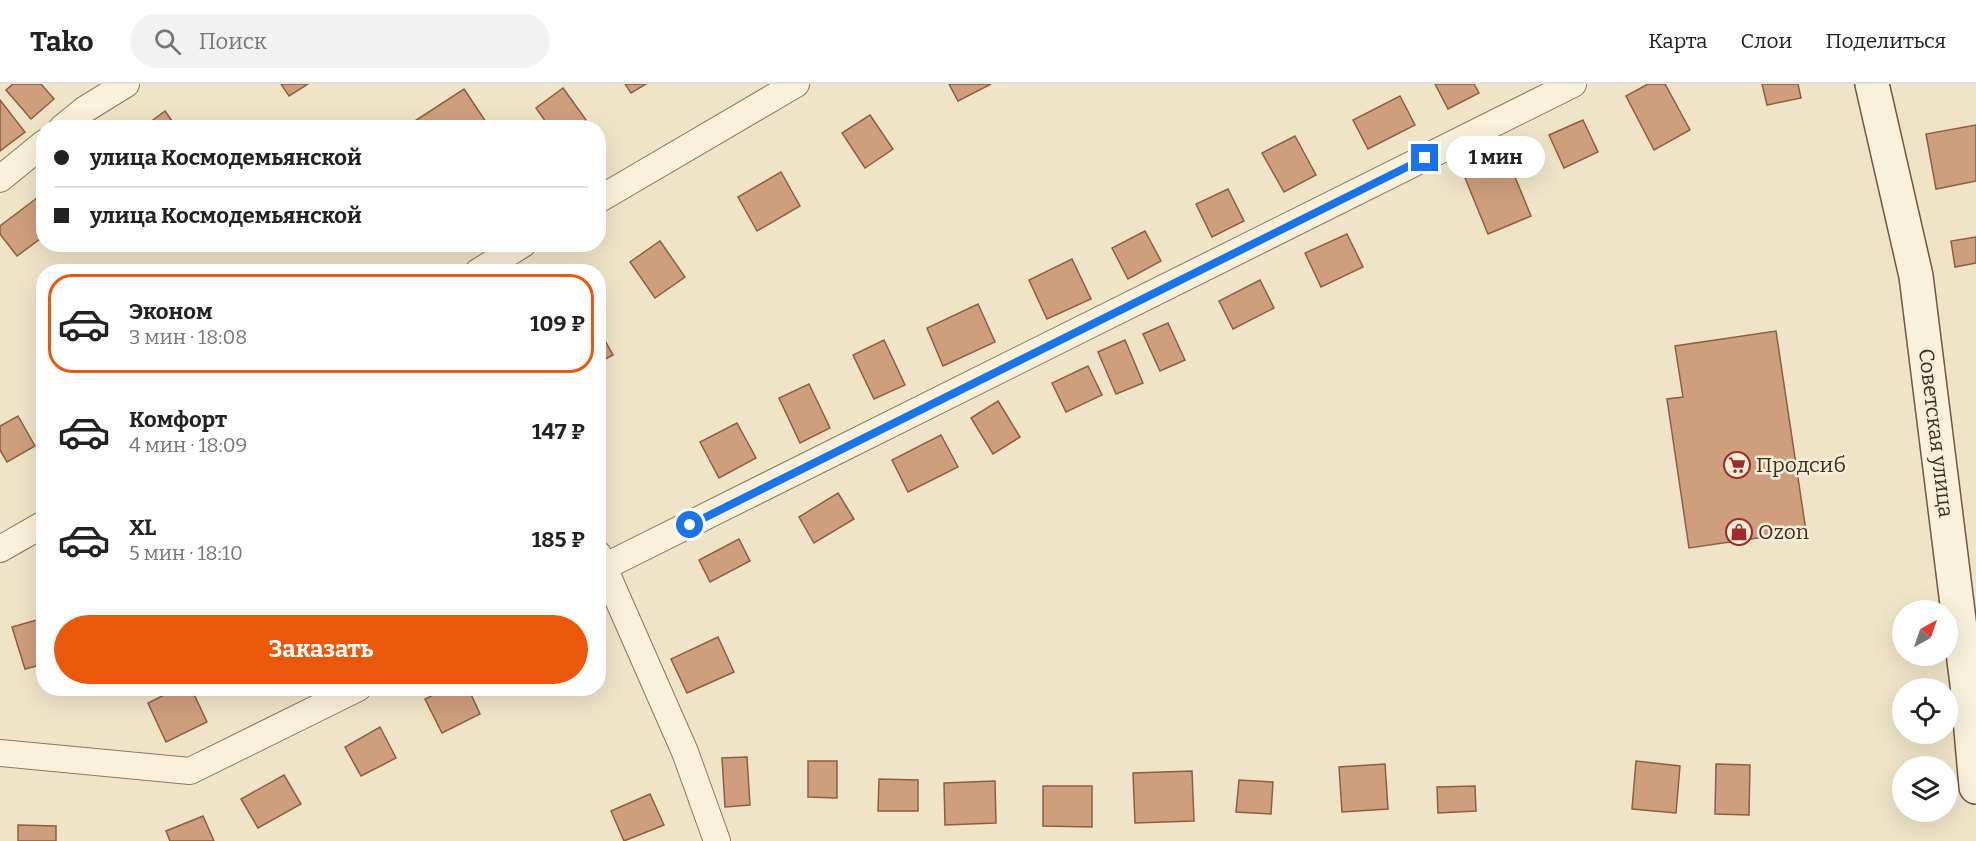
<!DOCTYPE html>
<html lang="ru">
<head>
<meta charset="utf-8">
<style>
  :root { --surface:#fff; --page:#f2f2f2; --text:#222; --muted:#767676; --line:#e0e0e0; --accent:#ea580c }
  body { margin:0; font-family:Bitter,serif; background:var(--page); color:var(--text); height:100vh; display:flex; flex-direction:column; font-size:22px; white-space:nowrap }
  * { box-sizing:border-box; margin:0 }
  p { font-size:20px; color:var(--muted) }
  .icon { flex:none; width:33px; height:33px; fill:none; stroke:currentColor; stroke-width:2; stroke-linecap:round; stroke-linejoin:round }
  .map { position:relative; flex:1; overflow:hidden }
  .sheet { position:absolute; left:36px; top:180px; width:570px; height:432px; display:flex; flex-direction:column; background:var(--surface); border-radius:24px; box-shadow:0 6px 24px #0002 }
  .sheet>* { flex:none }
  .hud { position:absolute; left:36px; top:36px; width:570px; height:132px; border-radius:24px; box-shadow:0 6px 24px #0002; display:grid; align-content:center; height:132px; padding:0 18px; background:var(--surface) }
  .needle { width:39px; rotate:40deg }
  .tools { position:absolute; left:1892px; top:516px; display:grid; gap:12px }
  .tools a { display:grid; place-items:center; width:66px; height:66px; border-radius:50%; background:var(--surface); box-shadow:0 6px 24px #0002; font-size:30px }
  .end { position:absolute; width:27px; height:27px; margin:-14px; border:8px solid #1a73e8; background:#fff; box-shadow:0 0 0 3px #fff }
  .from { border-radius:50% }
  .bubble { position:absolute; height:42px; border-radius:21px; background:var(--surface); box-shadow:0 6px 24px #0002; font-size:20px; font-weight:700; line-height:42px; text-align:center }
  .hud b { display:flex; align-items:center; gap:21px; height:57px; font-size:22px }
  .hud b+b { border-top:2px solid var(--line) }
  .hud i { width:15px; height:15px; background:var(--text) }
  ul { padding:10px 0 0; list-style:none }
  li { display:flex; align-items:center; gap:18px; height:99px; margin:0 12px 9px; padding:0 6px; border:3px solid transparent; border-radius:24px }
  li div { flex:1 }
  li b { display:block; font-size:22px }
  li em { font-style:normal; font-weight:700 }
  li.current { border-color:var(--accent) }
  li>.icon { width:54px; height:54px; stroke-width:1.5 }
  .cta { display:flex; gap:12px; margin-top:auto; padding:12px 18px }
  .cta a { flex:1; height:69px; border-radius:36px; background:var(--accent); color:#fff; font-size:24px; font-weight:700; line-height:69px; text-align:center }
  header { display:flex; align-items:center; gap:36px; box-sizing:border-box; height:84px; padding:0 30px; background:var(--surface); border-bottom:2px solid var(--line) }
  header strong { font-size:28px }
  nav { display:flex; gap:33px; margin-inline-start:auto; font-size:21px }
  .search { width:420px; height:54px; background:var(--page); display:flex; align-items:center; gap:15px; box-sizing:border-box; padding:0 21px; border-radius:33px; color:var(--muted); font-size:22px }
  .map>svg:first-child { display:block }
</style>
</head>
<body>
<header>
<strong>Tako</strong>
<div class="search"><svg class="icon" aria-label="search" viewBox="0 0 24 24"><circle cx="10" cy="10" r="6"/><path d="M15 15l6 6"/></svg>Поиск</div>
<nav><a>Карта</a><a>Слои</a><a>Поделиться</a></nav>
</header>
<div class="map">
<svg width="1976" height="757" viewBox="0 0 1976 757">
  <rect width="100%" height="100%" fill="#f0e4c8"/>
  <!-- building -->
  <g fill="#cf9f7d" stroke="#8d5f41" stroke-width="1.5">
    <polygon points="13,0 41,0 54,15 31,35 6,6"/>
    <polygon points="281,0 308,0 289,12"/>
    <polygon points="625,0 646,0 631,9"/>
    <polygon points="949,0 991,0 958,17"/>
    <polygon points="1435,0 1474,0 1479,9 1448,25"/>
    <polygon points="1648,0 1665,0 1690,46 1654,66 1626,12"/>
    <polygon points="1762,0 1798,0 1801,14 1767,21"/>
    <polygon points="563,4 586,36 577,44 550,44 536,24"/>
    <polygon points="464,5 490,44 404,44"/>
    <polygon points="1400,12 1415,41 1368,65 1353,36"/>
    <polygon points="0,16 25,48 0,67"/>
    <polygon points="165,27 177,44 142,44"/>
    <polygon points="870,31 893,65 865,84 842,49"/>
    <polygon points="1583,36 1598,68 1564,84 1549,51"/>
    <polygon points="1976,41 1976,97 1936,105 1926,50"/>
    <polygon points="1295,52 1316,91 1284,108 1262,69"/>
    <polygon points="1508,76 1531,132 1488,150 1465,94"/>
    <polygon points="781,88 800,122 757,147 738,113"/>
    <polygon points="1228,105 1244,137 1212,153 1196,120"/>
    <polygon points="37,114 44,124 44,152 17,172 0,150 0,142"/>
    <polygon points="1145,147 1161,177 1128,195 1112,164"/>
    <polygon points="1347,150 1363,183 1321,203 1305,169"/>
    <polygon points="1976,153 1976,179 1955,183 1951,157"/>
    <polygon points="660,157 685,193 655,214 630,178"/>
    <polygon points="1072,175 1091,215 1047,235 1029,196"/>
    <polygon points="1260,196 1274,224 1233,245 1219,217"/>
    <polygon points="978,220 995,258 943,282 927,244"/>
    <polygon points="1168,239 1185,276 1160,287 1143,250"/>
    <polygon points="598,244 613,271 598,279"/>
    <polygon points="1776,247 1806,447 1689,464 1667,315 1683,313 1675,262"/>
    <polygon points="884,256 905,301 874,315 853,271"/>
    <polygon points="1125,256 1143,299 1116,310 1098,268"/>
    <polygon points="1088,282 1102,311 1066,328 1052,299"/>
    <polygon points="809,300 830,344 800,359 779,314"/>
    <polygon points="998,317 1020,353 993,370 971,334"/>
    <polygon points="18,332 35,362 7,378 0,366 0,342"/>
    <polygon points="737,339 756,374 719,394 700,358"/>
    <polygon points="941,351 958,383 908,408 892,376"/>
    <polygon points="838,409 854,435 814,459 799,433"/>
    <polygon points="739,455 750,477 710,498 699,476"/>
    <polygon points="37,536 44,558 44,580 25,585 12,543"/>
    <polygon points="718,553 734,588 687,609 671,575"/>
    <polygon points="178,604 191,604 207,638 166,658 148,619"/>
    <polygon points="448,604 468,604 480,630 442,649 425,615"/>
    <polygon points="380,643 396,674 361,692 345,663"/>
    <polygon points="747,673 750,721 725,723 722,674"/>
    <polygon points="808,677 837,677 837,714 808,713"/>
    <polygon points="1636,677 1680,682 1676,729 1632,725"/>
    <polygon points="1385,680 1388,725 1342,728 1339,683"/>
    <polygon points="1716,680 1750,681 1749,731 1715,730"/>
    <polygon points="1192,687 1194,737 1135,739 1133,689"/>
    <polygon points="284,691 301,720 258,744 241,715"/>
    <polygon points="879,695 918,696 918,727 878,727"/>
    <polygon points="1239,696 1273,698 1271,730 1236,728"/>
    <polygon points="995,697 996,739 945,741 944,699"/>
    <polygon points="1043,702 1092,702 1092,743 1043,742"/>
    <polygon points="1475,702 1476,727 1438,729 1437,703"/>
    <polygon points="650,710 664,741 624,757 611,727"/>
    <polygon points="203,732 214,757 170,757 166,747"/>
    <polygon points="18,741 56,742 56,757 18,757"/>
  </g>
  <g fill="none" stroke-linecap="round" stroke-linejoin="round">
    <defs>
      <g id="street">
        <polyline points="62,44 84,26 126,0"/>
        <polyline points="0,95 44,59"/>
        <polyline points="598,116 796,0"/>
        <polyline points="478,188 523,160"/>
        <polyline points="0,465 44,440"/>
        <polyline points="598,470 685,668 717,757"/>
        <polyline points="598,486 1573,0"/>
        <polyline points="0,669 190,687 358,604"/>
      </g>
      <polyline id="secondary" points="1872,0 1916,192 1967,600 1976,703"/>
    </defs>
    <!-- street casing -->
    <use href="#street" stroke="#8d765c" stroke-width="28"/>
    <!-- secondary casing -->
    <use href="#secondary" stroke="#6f573f" stroke-width="36"/>
    <!-- street -->
    <use href="#street" stroke="#faf1dc" stroke-width="26"/>
    <!-- secondary -->
    <use href="#secondary" stroke="#faf1dc" stroke-width="33"/>
  </g>
  <g fill="none" stroke-linecap="round" stroke-linejoin="round">
    <!-- route -->
    <polyline stroke="#1a73e8" stroke-width="8" points="690,441 1425,74"/>
  </g>
  <!-- icons -->
  <defs>
    <symbol id="supermarket-ring" viewBox="-11 -11 22 22"><circle r="9.5" fill="#f7eed8" stroke="#9e2a2b" stroke-width="1.5"/><path d="M-6-5.5h2.5l.6 2H6L4.5 2H-2.5L-4.4-4H-6ZM-1.5 3.2a1.3 1.3 0 1 0 .1 0ZM3 3.2a1.3 1.3 0 1 0 .1 0Z" fill="#9e2a2b"/></symbol>
    <symbol id="shop-ring" viewBox="-11 -11 22 22"><circle r="9.5" fill="#f7eed8" stroke="#9e2a2b" stroke-width="1.5"/><path d="M-5-2.5h2.3a2.7 3.5 0 0 1 5.4 0H5L5.5 6h-11ZM-1.5-2.5h3a1.5 2.3 0 0 0-3 0Z" fill="#9e2a2b"/></symbol>
  </defs>
  <g fill-rule="evenodd">
    <use href="#supermarket-ring" x="1722" y="366" width="30" height="30"/>
    <use href="#shop-ring" x="1724" y="433" width="30" height="30"/>
  </g>
  <g text-anchor="middle" dominant-baseline="central" stroke-width="5" stroke-linejoin="round" paint-order="stroke">
    <!-- street labels -->
    <g font-size="21" fill="#3d2e20" stroke="#f7eed8">
      <text transform="translate(1936 349) rotate(83)">Советская улица</text>
    </g>
    <!-- poi labels -->
    <g font-size="21" fill="#3d2e20" stroke="#f7eed8" text-anchor="start">
      <text x="1756" y="381">Продсиб</text>
      <text x="1758" y="448">Ozon</text>
    </g>
  </g>
</svg>
<div class="tools">
<a><svg class="needle" viewBox="-14 -14 28 28"><path d="M0-13l5 13h-10z" fill="#e53935"/><path d="M0 13l5-13h-10z" fill="#767676"/></svg></a>
<a><svg class="icon" aria-label="locate" viewBox="0 0 24 24"><circle cx="12" cy="12" r="6"/><path d="M12 2v4M12 18v4M2 12h4M18 12h4"/></svg></a>
<a><svg class="icon" aria-label="layers" viewBox="0 0 24 24"><path d="M12 4l9 5-9 5-9-5zM3 14l9 5 9-5"/></svg></a>
</div>
<i class="end from" style="left:690px;top:441px"></i>
<i class="end" style="left:1425px;top:74px"></i>
<div class="bubble" style="left:1446px;top:52px;width:99px">1 мин</div>
<div class="hud">
<b><i class="from"></i>улица Космодемьянской</b>
<b><i></i>улица Космодемьянской</b>
</div>
<section class="sheet">
<ul>
<li class="current"><svg class="icon" aria-label="car" viewBox="0 0 24 24"><path d="M5 17H2v-5l4-1 3-4h7l3 4 3 1v5h-3M9 17h6M6 11h13"/><circle cx="7" cy="17" r="2"/><circle cx="17" cy="17" r="2"/></svg><div><b>Эконом</b><p>3 мин · 18:08</p></div><em>109 ₽</em></li>
<li><svg class="icon" aria-label="car" viewBox="0 0 24 24"><path d="M5 17H2v-5l4-1 3-4h7l3 4 3 1v5h-3M9 17h6M6 11h13"/><circle cx="7" cy="17" r="2"/><circle cx="17" cy="17" r="2"/></svg><div><b>Комфорт</b><p>4 мин · 18:09</p></div><em>147 ₽</em></li>
<li><svg class="icon" aria-label="car" viewBox="0 0 24 24"><path d="M5 17H2v-5l4-1 3-4h7l3 4 3 1v5h-3M9 17h6M6 11h13"/><circle cx="7" cy="17" r="2"/><circle cx="17" cy="17" r="2"/></svg><div><b>XL</b><p>5 мин · 18:10</p></div><em>185 ₽</em></li>
</ul>
<div class="cta"><a>Заказать</a></div>
</section>
</div>
</body>
</html>
